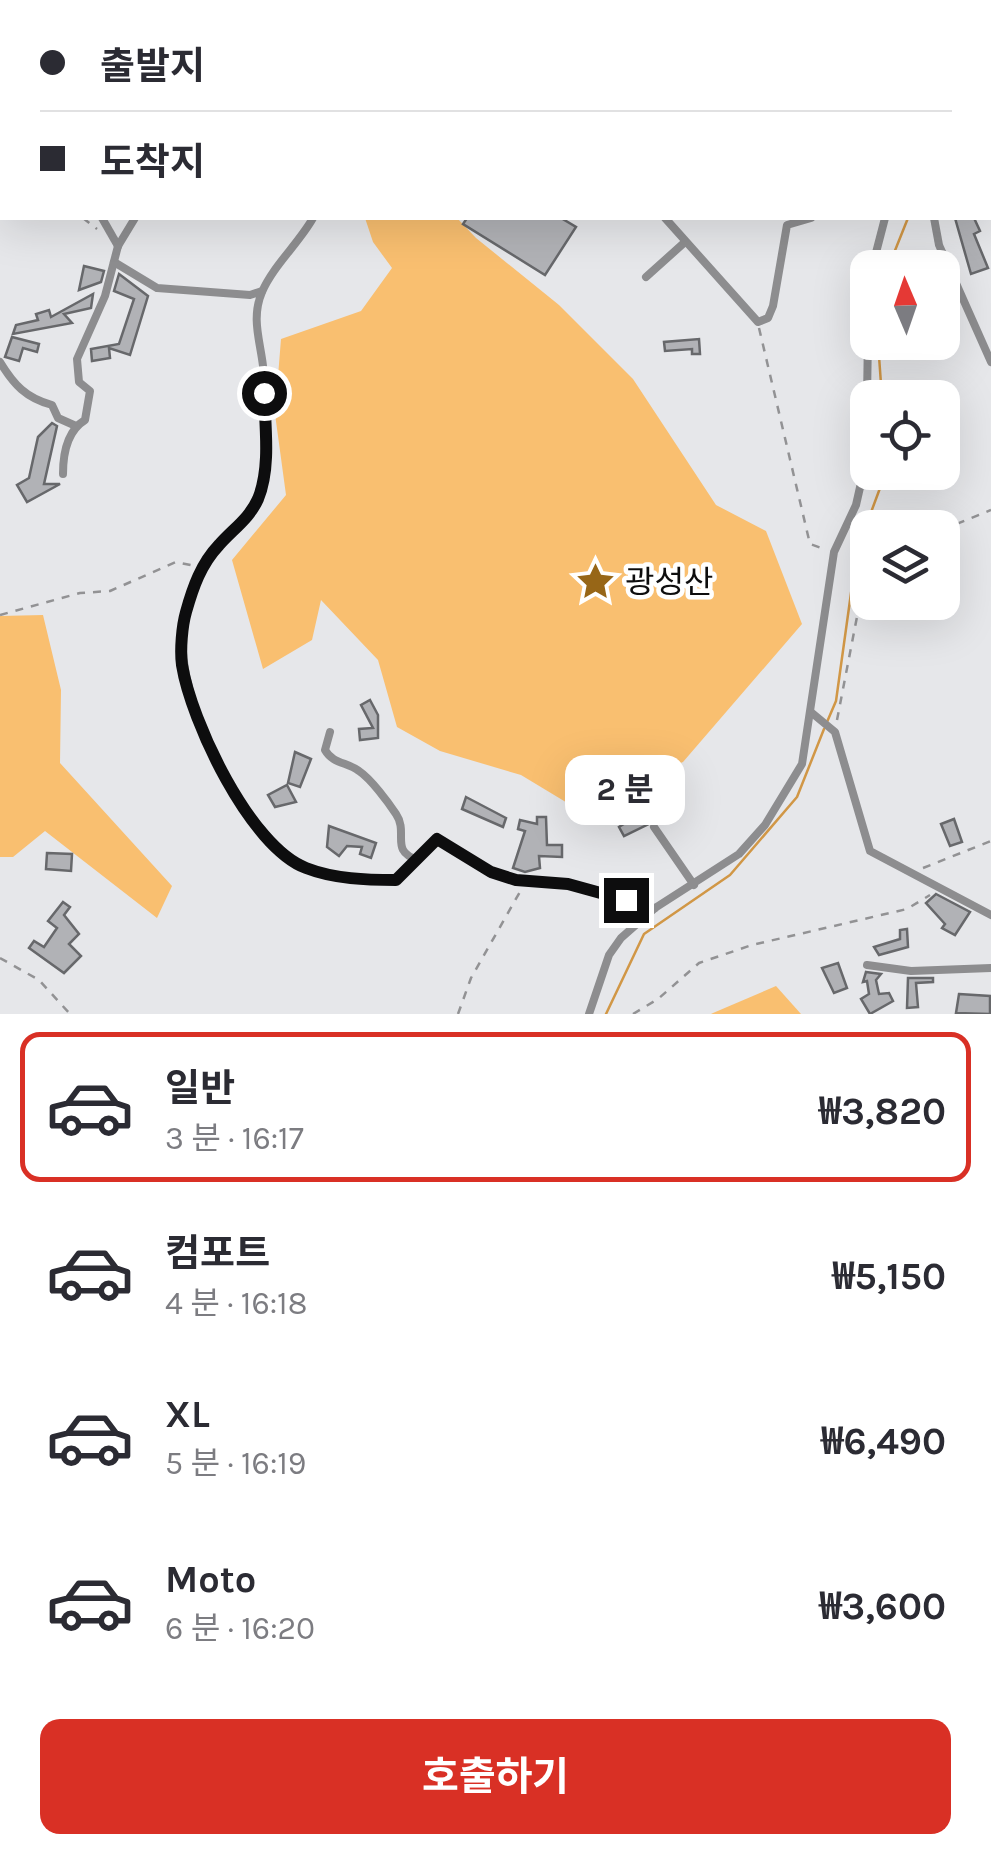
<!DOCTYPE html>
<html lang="ko">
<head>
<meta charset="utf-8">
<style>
  :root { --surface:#fff; --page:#f2f2f3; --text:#2b2b33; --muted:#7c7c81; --line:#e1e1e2; --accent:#d93025 }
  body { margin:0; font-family:Karla,"Noto Sans KR",sans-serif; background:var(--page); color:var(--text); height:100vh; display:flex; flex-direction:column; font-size:38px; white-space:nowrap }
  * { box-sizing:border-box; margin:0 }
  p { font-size:32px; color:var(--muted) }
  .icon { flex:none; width:55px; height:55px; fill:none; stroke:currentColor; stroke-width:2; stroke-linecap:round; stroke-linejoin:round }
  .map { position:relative; height:1014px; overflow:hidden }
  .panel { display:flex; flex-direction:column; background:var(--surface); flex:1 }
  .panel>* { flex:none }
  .top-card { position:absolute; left:0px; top:0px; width:992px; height:220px; box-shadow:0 10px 40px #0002; display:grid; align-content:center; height:220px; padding:0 40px; background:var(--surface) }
  .needle { width:65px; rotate:358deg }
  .tools { position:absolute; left:850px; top:250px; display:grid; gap:20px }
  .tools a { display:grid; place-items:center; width:110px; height:110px; border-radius:20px; background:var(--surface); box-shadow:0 10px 40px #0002; font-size:50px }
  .end { position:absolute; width:45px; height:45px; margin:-22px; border:12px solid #0d0d0e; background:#fff; box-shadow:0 0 0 5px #fff }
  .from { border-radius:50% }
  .bubble { position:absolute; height:70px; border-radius:20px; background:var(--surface); box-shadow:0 10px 40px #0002; font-size:32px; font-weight:700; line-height:70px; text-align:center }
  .top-card b { display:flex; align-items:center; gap:35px; height:95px; font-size:38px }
  .top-card b+b { border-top:2px solid var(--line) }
  .top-card i { width:25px; height:25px; background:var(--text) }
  ul { padding:18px 0 0; list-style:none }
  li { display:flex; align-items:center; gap:30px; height:150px; margin:0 20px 15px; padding:0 20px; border:5px solid transparent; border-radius:20px }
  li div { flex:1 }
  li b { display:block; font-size:38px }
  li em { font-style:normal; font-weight:700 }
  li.selected { border-color:var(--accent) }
  li>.icon { width:90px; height:90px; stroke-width:1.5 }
  .action { display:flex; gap:20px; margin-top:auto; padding:20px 40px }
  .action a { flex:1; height:115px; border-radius:20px; background:var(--accent); color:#fff; font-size:40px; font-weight:700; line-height:115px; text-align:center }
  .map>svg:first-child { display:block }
</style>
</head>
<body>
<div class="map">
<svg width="991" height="1014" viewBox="0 0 991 1014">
  <rect width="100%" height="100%" fill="#e6e7ea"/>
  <!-- green -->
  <g fill="#f9bf70">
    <polygon points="365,218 457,218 476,238 559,305 633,379 716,505 766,531 802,624 683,762 574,807 521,775 440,751 397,727 378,660 321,600 312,640 263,669 232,560 286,495 275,414 281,339 361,311 392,268 373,242"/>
    <polygon points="43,615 61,690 60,763 172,886 157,918 45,831 13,857 0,857 0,616"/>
    <polygon points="776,986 801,1014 711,1014 713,1013"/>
  </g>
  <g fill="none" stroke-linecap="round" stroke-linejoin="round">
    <!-- stream -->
    <g stroke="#d19746" stroke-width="2.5">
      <polyline points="990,66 991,64"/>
      <polyline points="888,268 908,218"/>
      <polyline points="878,342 882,398"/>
      <polyline points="827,722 836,701 857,550 886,472"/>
      <polyline points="606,1014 644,934 730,875 797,797 824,729"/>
    </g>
  </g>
  <!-- building -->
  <g fill="#b1b2b6" stroke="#67686b" stroke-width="2.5">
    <polygon points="467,218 561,218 576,227 545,275 463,224"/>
    <polygon points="955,218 974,218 980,231 974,234 988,268 971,274"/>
    <polygon points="84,266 104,271 101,282 79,290"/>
    <polygon points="119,274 148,296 130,355 109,348 110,358 92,361 91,349 119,344 134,299 114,291"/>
    <polygon points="93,294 91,308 64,314 72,323 13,334 16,325 38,320 36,314 49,310 51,317"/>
    <polygon points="12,337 39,344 37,352 23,348 19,361 5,357"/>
    <polygon points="699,339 700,354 692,354 692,349 665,351 664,342"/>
    <polygon points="52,423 57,426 44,484 60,484 27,502 17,485 29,478 38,437"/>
    <polygon points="370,700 378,715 378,738 360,740 359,729 373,728 361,705"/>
    <polygon points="295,752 311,759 300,787 288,783"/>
    <polygon points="287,785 296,802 275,807 268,795"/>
    <polygon points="466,797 506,818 503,827 462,809"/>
    <polygon points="638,799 641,816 654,809 659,819 624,836 619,827 627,822 623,801"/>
    <polygon points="537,817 546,817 547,845 562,845 562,857 539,856 540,868 525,872 513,868 525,831 518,829 520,820 537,824"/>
    <polygon points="954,819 962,842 950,846 941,824"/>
    <polygon points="329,826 376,843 371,858 360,854 362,847 347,846 339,856 327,847"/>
    <polygon points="47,853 72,854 71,871 46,869"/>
    <polygon points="936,894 970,912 955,935 942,928 945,924 926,903"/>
    <polygon points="63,902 70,907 64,915 79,934 69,944 81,956 64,973 29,948 34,941 44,947 57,928 48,921"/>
    <polygon points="907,929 908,947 879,955 874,947 900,939 900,930"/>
    <polygon points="838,963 847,988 834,993 822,968"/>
    <polygon points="866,972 881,974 876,980 879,994 889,993 893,1001 870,1014 861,999 869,994 867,981 863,982"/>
    <polygon points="908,978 933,978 933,982 916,983 918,1007 907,1008"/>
    <polygon points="959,994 990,996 990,1014 956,1013"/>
  </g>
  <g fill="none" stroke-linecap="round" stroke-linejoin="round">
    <!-- path -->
    <g stroke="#929294" stroke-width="2.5" stroke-dasharray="8 8" stroke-linecap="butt">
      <polyline points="781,0 781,2"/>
      <polyline points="990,97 991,96"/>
      <polyline points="0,141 2,146"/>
      <polyline points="990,184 991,184"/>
      <polyline points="83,218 97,229"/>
      <polyline points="759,328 810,544 824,549"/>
      <polyline points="942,530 991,510"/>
      <polyline points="0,615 80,593 110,591 176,562 195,566"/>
      <polyline points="837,720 868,560"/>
      <polyline points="923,868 991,841"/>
      <polyline points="0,958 39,980 70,1014"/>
      <polyline points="458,1014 471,978 521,890"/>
      <polyline points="633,1014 658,999 699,963 752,945 907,909 930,895"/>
    </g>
    <!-- minor -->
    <g stroke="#8d8d8f" stroke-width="8">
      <polyline points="27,0 31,2"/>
      <polyline points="400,0 401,2"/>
      <polyline points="925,0 925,2"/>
      <polyline points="236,2 239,0"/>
      <polyline points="102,218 118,246"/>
      <path d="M313 218C299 243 273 266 262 292 251 318 260 340 263 366 266 406 271 456 260 495 253 518 232 529 217 546 200 565 191 590 185 614 168 689 237 824 300 865 324 881 368 880 396 880L437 839 491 872 517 880 568 884 655 908"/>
      <polyline points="665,218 758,322 768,318 773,306 787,225 811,218"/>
      <polyline points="934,218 939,245 991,362"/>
      <polyline points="114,262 157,288 250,295 262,291"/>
      <polyline points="872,268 885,218"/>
      <polyline points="646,277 685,242"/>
      <path d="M0 362C14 385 26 398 52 405L58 418 76 426"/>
      <path d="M63 474C63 455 67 431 85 420L90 391 79 382 77 359 105 296 118 246 135 218"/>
      <polyline points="812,713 835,732 870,851 991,915"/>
      <path d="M330 732 325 750C333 764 347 762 359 771 371 779 388 802 396 814 409 833 389 851 418 860"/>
      <polyline points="654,827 694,885"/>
      <polyline points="867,965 911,971 991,968"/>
      <polyline points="589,1014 609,955 621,938 655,908 739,854 765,825 802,764 834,552 856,505 866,461 868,336"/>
    </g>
    <!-- secondary -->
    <g stroke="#636365" stroke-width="11">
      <polyline points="973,0 974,2"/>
      <polyline points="990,32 991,34"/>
    </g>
  </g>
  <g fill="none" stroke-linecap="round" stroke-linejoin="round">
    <!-- route -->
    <path stroke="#0d0d0e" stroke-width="12" d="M264 393C265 425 271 468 258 499 249 519 233 529 219 545 201 564 193 587 186 612 182 626 180 650 182 665 191 721 250 847 306 868 334 879 367 880 396 880L437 839 491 872 516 880 568 884 626 900"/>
  </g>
  <!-- icons -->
  <defs>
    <symbol id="sight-bare" viewBox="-9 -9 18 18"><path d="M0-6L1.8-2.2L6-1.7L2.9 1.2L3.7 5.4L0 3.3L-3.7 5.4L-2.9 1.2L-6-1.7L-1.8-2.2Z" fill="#976617" stroke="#fff" stroke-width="2.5" paint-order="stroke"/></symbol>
  </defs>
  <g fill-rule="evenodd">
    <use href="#sight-bare" x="568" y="554" width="55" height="55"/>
  </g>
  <g text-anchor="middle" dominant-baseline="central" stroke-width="9" stroke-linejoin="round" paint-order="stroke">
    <!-- poi labels -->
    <g font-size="32" fill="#0d0d0e" stroke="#fff" text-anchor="start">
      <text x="625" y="582">광성산</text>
    </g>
  </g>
</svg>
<div class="tools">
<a><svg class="needle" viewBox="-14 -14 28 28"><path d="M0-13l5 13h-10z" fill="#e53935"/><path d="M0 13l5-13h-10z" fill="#7c7c81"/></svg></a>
<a><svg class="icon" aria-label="locate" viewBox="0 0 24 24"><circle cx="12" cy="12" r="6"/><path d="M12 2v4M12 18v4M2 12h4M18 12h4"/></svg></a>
<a><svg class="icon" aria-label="layers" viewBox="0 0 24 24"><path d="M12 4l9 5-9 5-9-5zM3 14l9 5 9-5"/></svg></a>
</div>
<i class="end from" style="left:264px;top:393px"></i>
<i class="end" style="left:626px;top:900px"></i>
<div class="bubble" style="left:565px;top:755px;width:120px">2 분</div>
<div class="top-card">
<b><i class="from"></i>출발지</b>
<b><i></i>도착지</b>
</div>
</div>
<section class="panel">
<ul>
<li class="selected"><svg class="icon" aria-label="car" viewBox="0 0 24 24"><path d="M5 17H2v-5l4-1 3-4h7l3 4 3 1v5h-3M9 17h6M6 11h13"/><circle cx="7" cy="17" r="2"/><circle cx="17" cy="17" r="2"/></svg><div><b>일반</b><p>3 분 · 16:17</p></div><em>₩3,820</em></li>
<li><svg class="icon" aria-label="car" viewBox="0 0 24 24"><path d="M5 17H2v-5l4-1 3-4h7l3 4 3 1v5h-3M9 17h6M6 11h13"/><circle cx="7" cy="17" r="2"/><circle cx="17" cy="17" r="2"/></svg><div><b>컴포트</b><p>4 분 · 16:18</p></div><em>₩5,150</em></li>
<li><svg class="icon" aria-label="car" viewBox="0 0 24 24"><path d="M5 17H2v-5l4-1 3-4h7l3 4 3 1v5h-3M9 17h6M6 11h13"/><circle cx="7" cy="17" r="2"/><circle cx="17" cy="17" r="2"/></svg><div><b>XL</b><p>5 분 · 16:19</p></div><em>₩6,490</em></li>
<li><svg class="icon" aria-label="car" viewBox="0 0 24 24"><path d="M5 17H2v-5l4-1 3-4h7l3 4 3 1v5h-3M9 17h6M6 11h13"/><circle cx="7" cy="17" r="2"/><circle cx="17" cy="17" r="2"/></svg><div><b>Moto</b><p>6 분 · 16:20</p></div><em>₩3,600</em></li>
</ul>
<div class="action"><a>호출하기</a></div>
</section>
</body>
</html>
